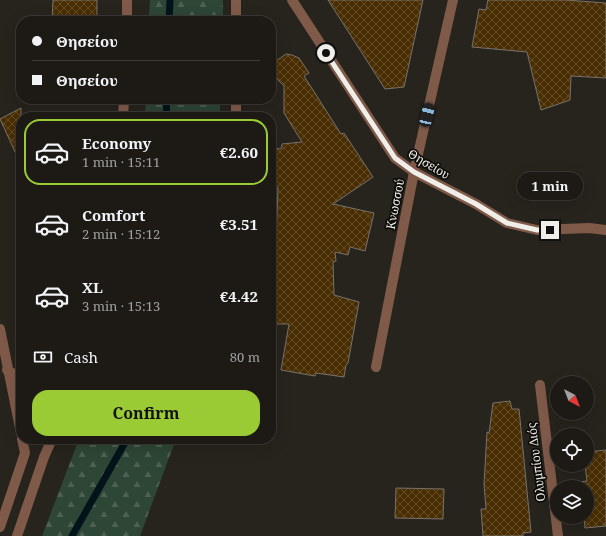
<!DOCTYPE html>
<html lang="en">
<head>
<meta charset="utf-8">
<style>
  :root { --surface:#1d1a16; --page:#2a2723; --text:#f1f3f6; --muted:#a0a1a1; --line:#3b3835; --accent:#9acb35 }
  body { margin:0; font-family:"Noto Serif",serif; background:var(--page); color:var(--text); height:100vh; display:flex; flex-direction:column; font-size:15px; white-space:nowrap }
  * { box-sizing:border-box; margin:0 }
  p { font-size:13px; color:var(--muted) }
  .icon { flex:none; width:22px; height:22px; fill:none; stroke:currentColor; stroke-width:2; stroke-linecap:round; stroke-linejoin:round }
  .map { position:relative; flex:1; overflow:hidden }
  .sheet { position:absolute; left:16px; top:112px; width:260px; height:332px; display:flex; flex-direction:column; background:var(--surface); border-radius:16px; box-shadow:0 4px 16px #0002,0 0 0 1px var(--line) }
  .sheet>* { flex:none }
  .banner { position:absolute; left:16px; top:16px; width:260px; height:88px; border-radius:16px; box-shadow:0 4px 16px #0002,0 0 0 1px var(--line); display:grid; align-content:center; height:88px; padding:0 16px; background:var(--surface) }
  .needle { width:26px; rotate:138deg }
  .tools { position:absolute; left:550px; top:376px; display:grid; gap:8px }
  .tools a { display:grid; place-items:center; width:44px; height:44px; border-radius:50%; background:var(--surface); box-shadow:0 4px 16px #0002,0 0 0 1px var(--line); font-size:20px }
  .end { position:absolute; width:18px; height:18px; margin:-9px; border:5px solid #f0eee9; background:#111; box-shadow:0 0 0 2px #111 }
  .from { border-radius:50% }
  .bubble { position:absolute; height:28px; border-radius:14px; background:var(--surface); box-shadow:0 4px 16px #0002,0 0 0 1px var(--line); font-size:13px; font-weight:700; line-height:28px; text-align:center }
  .car { position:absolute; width:12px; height:24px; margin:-12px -6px; border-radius:5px; box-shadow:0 0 3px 1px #0007; background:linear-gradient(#222 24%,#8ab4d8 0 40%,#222 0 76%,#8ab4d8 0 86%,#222 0) }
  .banner b { display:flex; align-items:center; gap:14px; height:38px; font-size:15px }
  .banner b+b { border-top:1px solid var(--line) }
  .banner i { width:10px; height:10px; background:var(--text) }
  ul { padding:7px 0 0; list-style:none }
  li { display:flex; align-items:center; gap:12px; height:66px; margin:0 8px 6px; padding:0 8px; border:2px solid transparent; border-radius:16px }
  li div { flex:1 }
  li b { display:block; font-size:15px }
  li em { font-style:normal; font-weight:700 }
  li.current { border-color:var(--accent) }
  li>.icon { width:36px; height:36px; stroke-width:1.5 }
  .pay { display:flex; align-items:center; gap:10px; height:44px; padding:0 16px; font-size:15px }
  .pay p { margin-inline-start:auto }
  .cta { display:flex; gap:8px; margin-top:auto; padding:8px 16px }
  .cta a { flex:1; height:46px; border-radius:16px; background:var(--accent); color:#111; font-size:16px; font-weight:700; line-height:46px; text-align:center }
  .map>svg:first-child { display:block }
</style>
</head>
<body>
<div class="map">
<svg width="606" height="536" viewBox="0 0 606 536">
  <defs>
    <pattern id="forest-firs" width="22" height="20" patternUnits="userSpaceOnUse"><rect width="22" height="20" fill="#2e4636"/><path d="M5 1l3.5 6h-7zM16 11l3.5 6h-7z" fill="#4d6153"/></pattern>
    <pattern id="building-cross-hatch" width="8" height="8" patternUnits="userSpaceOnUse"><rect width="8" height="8" fill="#4a2e03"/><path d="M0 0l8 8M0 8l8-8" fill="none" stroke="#644d28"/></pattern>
  </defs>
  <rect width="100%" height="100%" fill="#27231d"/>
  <!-- forest -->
  <g fill="url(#forest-firs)">
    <polygon points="150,0 223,0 223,21 149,21"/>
    <polygon points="146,99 220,99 220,117 145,117"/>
    <polygon points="79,439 176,439 140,536 42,536"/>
  </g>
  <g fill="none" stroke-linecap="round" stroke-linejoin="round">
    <!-- stream -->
    <g stroke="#021419" stroke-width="7">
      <polyline points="169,21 170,0"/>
      <polyline points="166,99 167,117"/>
      <polyline points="72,536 127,439"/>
    </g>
  </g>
  <!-- building -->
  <g fill="url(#building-cross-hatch)" stroke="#78726b">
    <polygon points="53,0 97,0 97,21 52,21"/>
    <polygon points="328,0 423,0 404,87 385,89"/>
    <polygon points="488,0 566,0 606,3 606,78 571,76 570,100 541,110 527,52 472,47 479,9 486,10"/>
    <polygon points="286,54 292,55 299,58 309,73 304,76 341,134 344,133 373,177 333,204 374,213 365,251 350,247 348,255 335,252 336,261 333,262 334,295 359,302 348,363 346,365 344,377 316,373 315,376 281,370 289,324 276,324 275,265 278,188 273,188 273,148 281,149 282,144 302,142 284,113 284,86 276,78 274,72 274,66 276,61"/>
    <polygon points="21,108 21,165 0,119"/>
    <polygon points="510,401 512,409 519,409 531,532 523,533 523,536 483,536 481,509 486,509 484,484 487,432 489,433 493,403"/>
    <polygon points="606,450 606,526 585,528 584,517 587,517 587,487 581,487 580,482 587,481 585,465 587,465 587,452"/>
    <polygon points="396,488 444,489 443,519 395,518"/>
  </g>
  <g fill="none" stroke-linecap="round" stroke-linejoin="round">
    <!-- pedestrian -->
    <polyline stroke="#805a49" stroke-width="10" points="376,367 414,172"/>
    <!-- minor -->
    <g stroke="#805a49" stroke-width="10">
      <polyline points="292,0 395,158 414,172 476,204 507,223 537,230 589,228 606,230"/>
      <polyline points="236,21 236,0"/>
      <polyline points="236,117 236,99"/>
      <polyline points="414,172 453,0"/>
      <polyline points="540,385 558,536"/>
    </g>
    <!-- tertiary -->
    <g stroke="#805a49" stroke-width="10">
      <polyline points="127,21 127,0"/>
      <polyline points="123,117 124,99"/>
      <polyline points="0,329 21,433"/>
      <polyline points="7,370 21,378"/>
      <polyline points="0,527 25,453 22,439"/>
      <polyline points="17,536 44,457 52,439"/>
    </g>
  </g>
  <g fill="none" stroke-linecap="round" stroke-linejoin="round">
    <!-- route -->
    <polyline stroke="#f0eee9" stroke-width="5" points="326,53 395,158 414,172 476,204 507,223 537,230 550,230"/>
  </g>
  <g text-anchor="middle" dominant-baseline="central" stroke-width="3.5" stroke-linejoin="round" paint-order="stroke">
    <!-- street labels -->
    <g font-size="12" fill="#f0eee9" stroke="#0e0d0a">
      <text transform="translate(429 164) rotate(31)">Θησείου</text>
      <text transform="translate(395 204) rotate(-79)">Κνωσσού</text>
      <text transform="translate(536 462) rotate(-97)">Ολυμπίου Διός</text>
    </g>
  </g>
</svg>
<div class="tools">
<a><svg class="needle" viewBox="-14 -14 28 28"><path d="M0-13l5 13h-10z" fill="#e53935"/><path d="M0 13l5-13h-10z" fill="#a0a1a1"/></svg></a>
<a><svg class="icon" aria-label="locate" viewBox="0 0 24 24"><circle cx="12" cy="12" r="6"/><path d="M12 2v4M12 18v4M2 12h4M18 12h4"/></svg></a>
<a><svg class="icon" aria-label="layers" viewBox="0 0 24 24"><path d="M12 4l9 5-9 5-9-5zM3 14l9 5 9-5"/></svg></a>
</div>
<i class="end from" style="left:326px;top:53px"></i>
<i class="end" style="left:550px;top:230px"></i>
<div class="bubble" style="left:517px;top:172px;width:66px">1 min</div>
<i class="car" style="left:427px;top:115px;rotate:13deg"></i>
<div class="banner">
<b><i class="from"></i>Θησείου</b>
<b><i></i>Θησείου</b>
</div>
<section class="sheet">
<ul>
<li class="current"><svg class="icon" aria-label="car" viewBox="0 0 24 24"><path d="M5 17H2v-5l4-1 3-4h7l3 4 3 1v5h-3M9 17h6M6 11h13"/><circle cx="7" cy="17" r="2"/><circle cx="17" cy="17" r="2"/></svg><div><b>Economy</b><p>1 min · 15:11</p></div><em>€2.60</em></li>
<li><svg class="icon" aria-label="car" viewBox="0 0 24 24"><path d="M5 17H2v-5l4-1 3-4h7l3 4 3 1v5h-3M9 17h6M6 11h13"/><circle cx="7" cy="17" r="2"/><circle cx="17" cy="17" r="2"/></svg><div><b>Comfort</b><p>2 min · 15:12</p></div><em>€3.51</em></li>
<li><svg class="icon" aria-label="car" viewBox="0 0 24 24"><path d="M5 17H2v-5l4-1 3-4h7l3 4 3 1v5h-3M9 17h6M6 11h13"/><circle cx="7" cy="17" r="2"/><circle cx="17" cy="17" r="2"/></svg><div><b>XL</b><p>3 min · 15:13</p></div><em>€4.42</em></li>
</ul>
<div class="pay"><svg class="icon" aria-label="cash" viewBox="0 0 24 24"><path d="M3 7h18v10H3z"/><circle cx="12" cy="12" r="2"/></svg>Cash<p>80 m</p></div>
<div class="cta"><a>Confirm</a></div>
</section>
</div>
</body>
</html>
